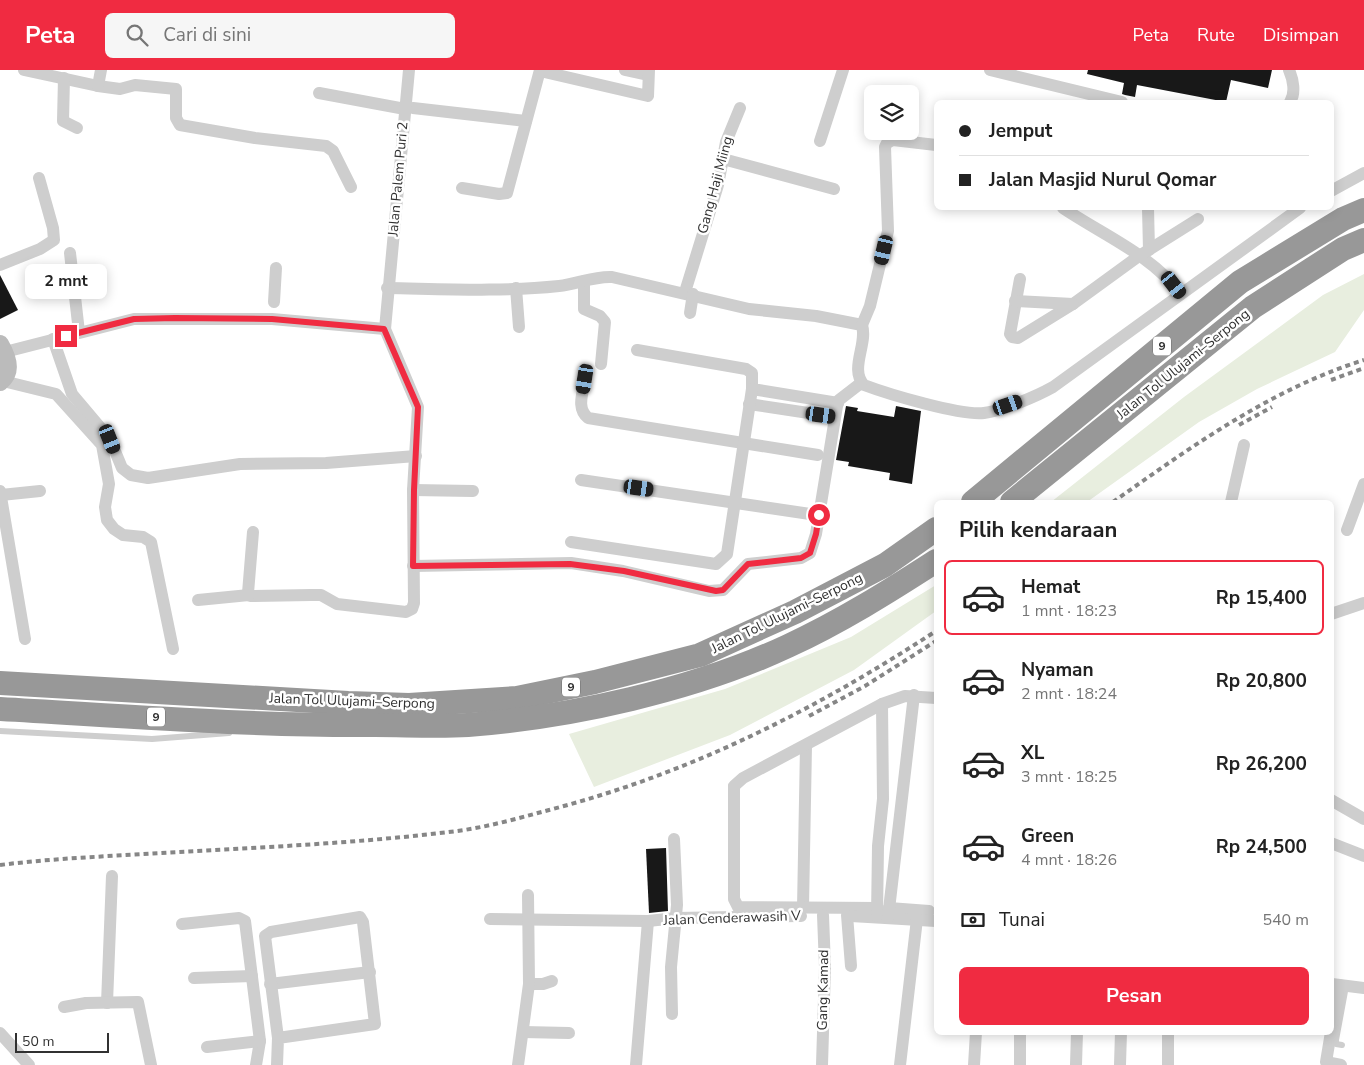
<!DOCTYPE html>
<html lang="id">
<head>
<meta charset="utf-8">
<style>
  :root { --surface:#fff; --page:#f6f6f6; --text:#222; --muted:#767676; --line:#e0e0e0; --accent:#f02b41 }
  body { margin:0; font-family:"Nunito Sans",sans-serif; background:var(--page); color:var(--text); height:100vh; display:flex; flex-direction:column; font-size:19px; white-space:nowrap }
  * { box-sizing:border-box; margin:0 }
  p { font-size:16px; color:var(--muted) }
  .icon { flex:none; width:28px; height:28px; fill:none; stroke:currentColor; stroke-width:2; stroke-linecap:round; stroke-linejoin:round }
  .map { position:relative; flex:1; overflow:hidden }
  .details { position:absolute; left:934px; top:430px; width:400px; height:535px; display:flex; flex-direction:column; background:var(--surface); border-radius:8px; box-shadow:0 2px 12px #0003 }
  .details>* { flex:none }
  .guide { position:absolute; left:934px; top:30px; width:400px; height:110px; border-radius:8px; box-shadow:0 2px 12px #0003; display:grid; align-content:center; height:110px; padding:0 25px; background:var(--surface) }
  .controls { position:absolute; left:864px; top:15px; display:grid; gap:10px }
  .controls a { display:grid; place-items:center; width:55px; height:55px; border-radius:8px; background:var(--surface); box-shadow:0 2px 12px #0003; font-size:25px }
  .scale { position:absolute; left:15px; bottom:12px; width:94px; box-sizing:border-box; padding-left:5px; border:2px solid #313131; border-top:0; font-size:14px; line-height:18px; white-space:nowrap; color:#313131; -webkit-text-stroke:4px #fff; paint-order:stroke }
  .end { position:absolute; width:22px; height:22px; margin:-11px; border:6px solid #f02b41; background:#fff; box-shadow:0 0 0 2px #fff }
  .from { border-radius:50% }
  .bubble { position:absolute; height:35px; border-radius:8px; background:var(--surface); box-shadow:0 2px 12px #0003; font-size:16px; font-weight:700; line-height:35px; text-align:center }
  .car { position:absolute; width:15px; height:30px; margin:-15px -8px; border-radius:6px; box-shadow:0 0 4px 1px #0007; background:linear-gradient(#222 24%,#8ab4d8 0 40%,#222 0 76%,#8ab4d8 0 86%,#222 0) }
  .guide b { display:flex; align-items:center; gap:18px; height:48px; font-size:19px }
  .guide b+b { border-top:1px solid var(--line) }
  .guide i { width:12px; height:12px; background:var(--text) }
  ul { padding:0; list-style:none }
  li { display:flex; align-items:center; gap:15px; height:75px; margin:0 10px 8px; padding:0 15px; border:2px solid transparent; border-radius:8px }
  li div { flex:1 }
  li b { display:block; font-size:19px }
  li em { font-style:normal; font-weight:700 }
  li.active { border-color:var(--accent) }
  li>.icon { width:45px; height:45px; stroke-width:1.5 }
  h2 { padding:0 25px; font-size:22px; line-height:60px }
  .pay { display:flex; align-items:center; gap:12px; height:55px; padding:0 25px; font-size:19px }
  .pay p { margin-inline-start:auto }
  .button { display:flex; gap:10px; margin-top:auto; padding:10px 25px }
  .button a { flex:1; height:58px; border-radius:8px; background:var(--accent); color:#fff; font-size:20px; font-weight:700; line-height:58px; text-align:center }
  header { display:flex; align-items:center; gap:30px; box-sizing:border-box; height:70px; padding:0 25px; background:var(--accent); color:#fff }
  header strong { font-size:24px }
  nav { display:flex; gap:28px; margin-inline-start:auto; font-size:18px }
  .search { width:350px; height:45px; background:var(--page); display:flex; align-items:center; gap:12px; box-sizing:border-box; padding:0 18px; border-radius:8px; color:var(--muted); font-size:19px }
  .map>svg:first-child { display:block }
</style>
</head>
<body>
<header>
<strong>Peta</strong>
<div class="search"><svg class="icon" aria-label="search" viewBox="0 0 24 24"><circle cx="10" cy="10" r="6"/><path d="M15 15l6 6"/></svg>Cari di sini</div>
<nav><a>Peta</a><a>Rute</a><a>Disimpan</a></nav>
</header>
<div class="map">
<svg width="1364" height="995" viewBox="0 0 1364 995">
  <rect width="100%" height="100%" fill="#fff"/>
  <!-- green -->
  <g fill="#e8eedf">
    <polygon points="1364,204 1364,240 1335,282 1257,319 1199,352 1087,432 1051,432 1184,327 1323,225"/>
    <polygon points="936,515 936,541 854,600 730,665 594,717 569,664 725,619 851,567"/>
  </g>
  <!-- building -->
  <g fill="#181818">
    <polygon points="1088,0 1272,0 1268,18 1231,10 1226,32 1137,15 1135,27 1125,25 1122,24 1124,13 1087,4"/>
    <polygon points="0,205 18,240 0,249"/>
    <polygon points="846,336 858,338 857,341 894,347 896,336 921,341 912,414 889,410 890,403 848,396 849,392 836,390"/>
    <polygon points="666,778 668,841 649,843 646,779"/>
  </g>
  <g fill="none" stroke-linecap="round" stroke-linejoin="round">
    <!-- lane -->
    <g stroke="#cecece" stroke-width="6">
      <polyline points="0,661 152,669 229,663"/>
      <polyline points="1342,975 1336,974 1336,970 1346,916"/>
    </g>
    <!-- street -->
    <g stroke="#cecece" stroke-width="12">
      <polyline points="24,0 98,16 120,19 135,15 176,19 176,48 180,55 255,68 326,76 333,81 351,117"/>
      <polyline points="625,0 648,5"/>
      <polyline points="990,0 1122,32"/>
      <path d="M1289 0C1293 9 1296 23 1290 32"/>
      <polyline points="540,1 648,26 649,0"/>
      <polyline points="64,8 63,51 77,58"/>
      <polyline points="98,16 101,0"/>
      <polyline points="319,23 405,39"/>
      <polyline points="413,38 526,51"/>
      <polyline points="820,71 843,0"/>
      <polyline points="723,89 834,119"/>
      <polyline points="462,118 499,124 507,123 540,0"/>
      <polyline points="1331,121 1364,103"/>
      <path d="M1063 138C1103 165 1150 184 1180 223"/>
      <polyline points="1148,138 1149,180"/>
      <polyline points="70,183 79,262"/>
      <polyline points="0,195 40,179 54,170 53,158 39,108"/>
      <polyline points="1020,209 1010,264 1012,267 1018,268 1073,234 1139,186 1198,149"/>
      <polyline points="584,211 584,239 600,246 605,252 601,294"/>
      <path d="M387 218C445 219 502 222 559 216 577 214 594 206 612 207L749 239 816 246 862 255"/>
      <polyline points="516,218 519,257"/>
      <polyline points="685,222 718,115 726,72 740,38"/>
      <polyline points="1015,231 1073,234"/>
      <polyline points="274,232 276,198"/>
      <polyline points="690,243 693,224"/>
      <path d="M862 255C868 274 849 299 864 315 888 324 961 346 984 343 1002 341 1037 326 1053 317L1300 138"/>
      <polyline points="862,255 870,236 888,161 885,77 887,73 893,70 936,75"/>
      <polyline points="53,269 72,324 110,369 122,398 131,405 148,408 240,394 326,393 416,386"/>
      <polyline points="637,280 746,299 752,303 752,319 838,333"/>
      <polyline points="5,282 134,249 272,249 385,259"/>
      <path d="M585 309C583 323 576 338 588 348L818 385"/>
      <polyline points="3,311 56,324 102,375 109,414 105,437 107,450 114,459 123,465 143,467 151,472 173,579"/>
      <polyline points="749,334 835,347"/>
      <polyline points="581,410 810,444"/>
      <polyline points="413,420 473,421"/>
      <polyline points="0,421 25,569"/>
      <polyline points="1,425 40,421"/>
      <polyline points="1231,432 1244,375"/>
      <polyline points="1347,460 1364,414"/>
      <polyline points="253,462 248,523 250,526 311,525 321,525 337,534 406,542 412,539 414,533 413,420 418,337 385,259 409,0"/>
      <polyline points="571,472 716,494 727,484 752,319"/>
      <polyline points="413,496 571,493 623,501 709,521 723,520 748,494 801,488 810,483 816,464 837,336 839,330 861,313"/>
      <polyline points="198,530 249,525"/>
      <polyline points="1331,544 1364,533"/>
      <polyline points="1331,730 1364,749"/>
      <polyline points="1331,773 1364,786"/>
      <polyline points="803,838 806,676"/>
      <polyline points="878,838 738,837 734,829 734,716 743,708 882,634 905,626 936,628"/>
      <polyline points="889,838 929,841"/>
      <polyline points="847,845 851,896"/>
      <polyline points="851,846 936,851"/>
      <polyline points="877,846 878,776 883,729 882,634"/>
      <polyline points="888,848 914,625"/>
      <polyline points="490,849 648,851 676,848 801,846"/>
      <polyline points="182,854 239,848 245,851 260,971 256,995"/>
      <polyline points="194,908 252,906"/>
      <polyline points="270,914 370,902"/>
      <polyline points="529,914 543,914 552,911"/>
      <polyline points="1332,914 1364,918"/>
      <polyline points="107,933 112,806"/>
      <polyline points="64,937 86,933 138,932 151,995"/>
      <polyline points="672,944 671,897 677,835 674,769"/>
      <polyline points="1331,959 1339,915"/>
      <polyline points="523,962 569,963"/>
      <polyline points="1331,962 1326,992 1341,995"/>
      <polyline points="0,963 29,995"/>
      <polyline points="207,977 260,971"/>
      <polyline points="277,995 278,968 265,866 271,862 360,847 363,852 375,954 278,968"/>
      <polyline points="518,995 529,914 528,825"/>
      <polyline points="636,995 648,851"/>
      <polyline points="822,995 825,897 823,845"/>
      <polyline points="900,995 917,849"/>
      <polyline points="974,995 976,962"/>
      <polyline points="1020,995 1020,962"/>
      <polyline points="1076,995 1077,962"/>
      <polyline points="1120,995 1121,962"/>
      <polyline points="1168,995 1168,962"/>
    </g>
    <!-- secondary -->
    <path stroke="#bbb" stroke-width="18" d="M0 274C7 286 13 302 0 312"/>
    <!-- highway -->
    <g stroke="#989898" stroke-width="24">
      <polyline points="973,432 1240,212 1343,149 1364,140"/>
      <polyline points="1012,432 1253,237 1343,179 1364,170"/>
      <polyline points="0,613 348,633 409,635 517,628 595,612 700,585 795,542 885,495 936,459"/>
      <path d="M0 639C125 646 250 656 375 655 406 655 437 657 468 655 571 647 694 620 788 576 840 552 888 522 936 491"/>
    </g>
    <!-- rail -->
    <g stroke="#868686" stroke-width="4" stroke-dasharray="5 4" stroke-linecap="butt">
      <polyline points="1331,310 1364,298"/>
      <polyline points="1239,355 1272,337"/>
      <path d="M1113 432C1191 377 1271 319 1364 290"/>
      <polyline points="809,646 865,616 936,571"/>
      <path d="M0 795C47 789 95 787 143 784 247 778 353 774 457 761 488 757 519 748 549 740 691 703 813 641 936 561"/>
    </g>
  </g>
  <g fill="none" stroke-linecap="round" stroke-linejoin="round">
    <!-- route -->
    <polyline stroke="#f02b41" stroke-width="6" points="66,266 134,249 175,248 272,249 384,259 418,337 414,420 413,496 570,494 624,501 716,521 723,520 748,494 801,488 810,483 816,464 819,445"/>
  </g>
  <g text-anchor="middle" dominant-baseline="central" stroke-width="5" stroke-linejoin="round" paint-order="stroke">
    <!-- shield labels -->
    <g fill="#fff" stroke="#6f6f6f" stroke-width="1">
      <rect x="1153" y="266.5" width="18" height="19" rx="4"/>
      <rect x="562" y="607.5" width="18" height="19" rx="4"/>
      <rect x="147" y="637.5" width="18" height="19" rx="4"/>
    </g>
    <g font-size="12" font-weight="bold" fill="#313131">
      <text x="1162" y="276">9</text>
      <text x="571" y="617">9</text>
      <text x="156" y="647">9</text>
    </g>
    <!-- street labels -->
    <g font-size="14" fill="#313131" stroke="#fff">
      <text transform="translate(398 109) rotate(-85)">Jalan Palem Puri 2</text>
      <text transform="translate(715 115) rotate(-75)">Gang Haji Miing</text>
      <text transform="translate(1183 294) rotate(-39)">Jalan Tol Ulujami–Serpong</text>
      <text transform="translate(787 543) rotate(-26)">Jalan Tol Ulujami–Serpong</text>
      <text transform="translate(352 631) rotate(2)">Jalan Tol Ulujami–Serpong</text>
      <text transform="translate(732 848) rotate(-2)">Jalan Cenderawasih V</text>
      <text transform="translate(823 920) rotate(-89)">Gang Kamad</text>
    </g>
  </g>
</svg>
<div class="controls">
<a><svg class="icon" aria-label="layers" viewBox="0 0 24 24"><path d="M12 4l9 5-9 5-9-5zM3 14l9 5 9-5"/></svg></a>
</div>
<div class="scale">50 m</div>
<i class="end from" style="left:819px;top:445px"></i>
<i class="end" style="left:66px;top:266px"></i>
<div class="bubble" style="left:25px;top:194px;width:82px">2 mnt</div>
<i class="car" style="left:884px;top:180px;rotate:193deg"></i>
<i class="car" style="left:1174px;top:215px;rotate:142deg"></i>
<i class="car" style="left:585px;top:309px;rotate:189deg"></i>
<i class="car" style="left:1008px;top:335px;rotate:71deg"></i>
<i class="car" style="left:821px;top:345px;rotate:98deg"></i>
<i class="car" style="left:110px;top:369px;rotate:158deg"></i>
<i class="car" style="left:639px;top:418px;rotate:98deg"></i>
<div class="guide">
<b><i class="from"></i>Jemput</b>
<b><i></i>Jalan Masjid Nurul Qomar</b>
</div>
<section class="details">
<h2>Pilih kendaraan</h2>
<ul>
<li class="active"><svg class="icon" aria-label="car" viewBox="0 0 24 24"><path d="M5 17H2v-5l4-1 3-4h7l3 4 3 1v5h-3M9 17h6M6 11h13"/><circle cx="7" cy="17" r="2"/><circle cx="17" cy="17" r="2"/></svg><div><b>Hemat</b><p>1 mnt · 18:23</p></div><em>Rp 15,400</em></li>
<li><svg class="icon" aria-label="car" viewBox="0 0 24 24"><path d="M5 17H2v-5l4-1 3-4h7l3 4 3 1v5h-3M9 17h6M6 11h13"/><circle cx="7" cy="17" r="2"/><circle cx="17" cy="17" r="2"/></svg><div><b>Nyaman</b><p>2 mnt · 18:24</p></div><em>Rp 20,800</em></li>
<li><svg class="icon" aria-label="car" viewBox="0 0 24 24"><path d="M5 17H2v-5l4-1 3-4h7l3 4 3 1v5h-3M9 17h6M6 11h13"/><circle cx="7" cy="17" r="2"/><circle cx="17" cy="17" r="2"/></svg><div><b>XL</b><p>3 mnt · 18:25</p></div><em>Rp 26,200</em></li>
<li><svg class="icon" aria-label="car" viewBox="0 0 24 24"><path d="M5 17H2v-5l4-1 3-4h7l3 4 3 1v5h-3M9 17h6M6 11h13"/><circle cx="7" cy="17" r="2"/><circle cx="17" cy="17" r="2"/></svg><div><b>Green</b><p>4 mnt · 18:26</p></div><em>Rp 24,500</em></li>
</ul>
<div class="pay"><svg class="icon" aria-label="cash" viewBox="0 0 24 24"><path d="M3 7h18v10H3z"/><circle cx="12" cy="12" r="2"/></svg>Tunai<p>540 m</p></div>
<div class="button"><a>Pesan</a></div>
</section>
</div>
</body>
</html>
